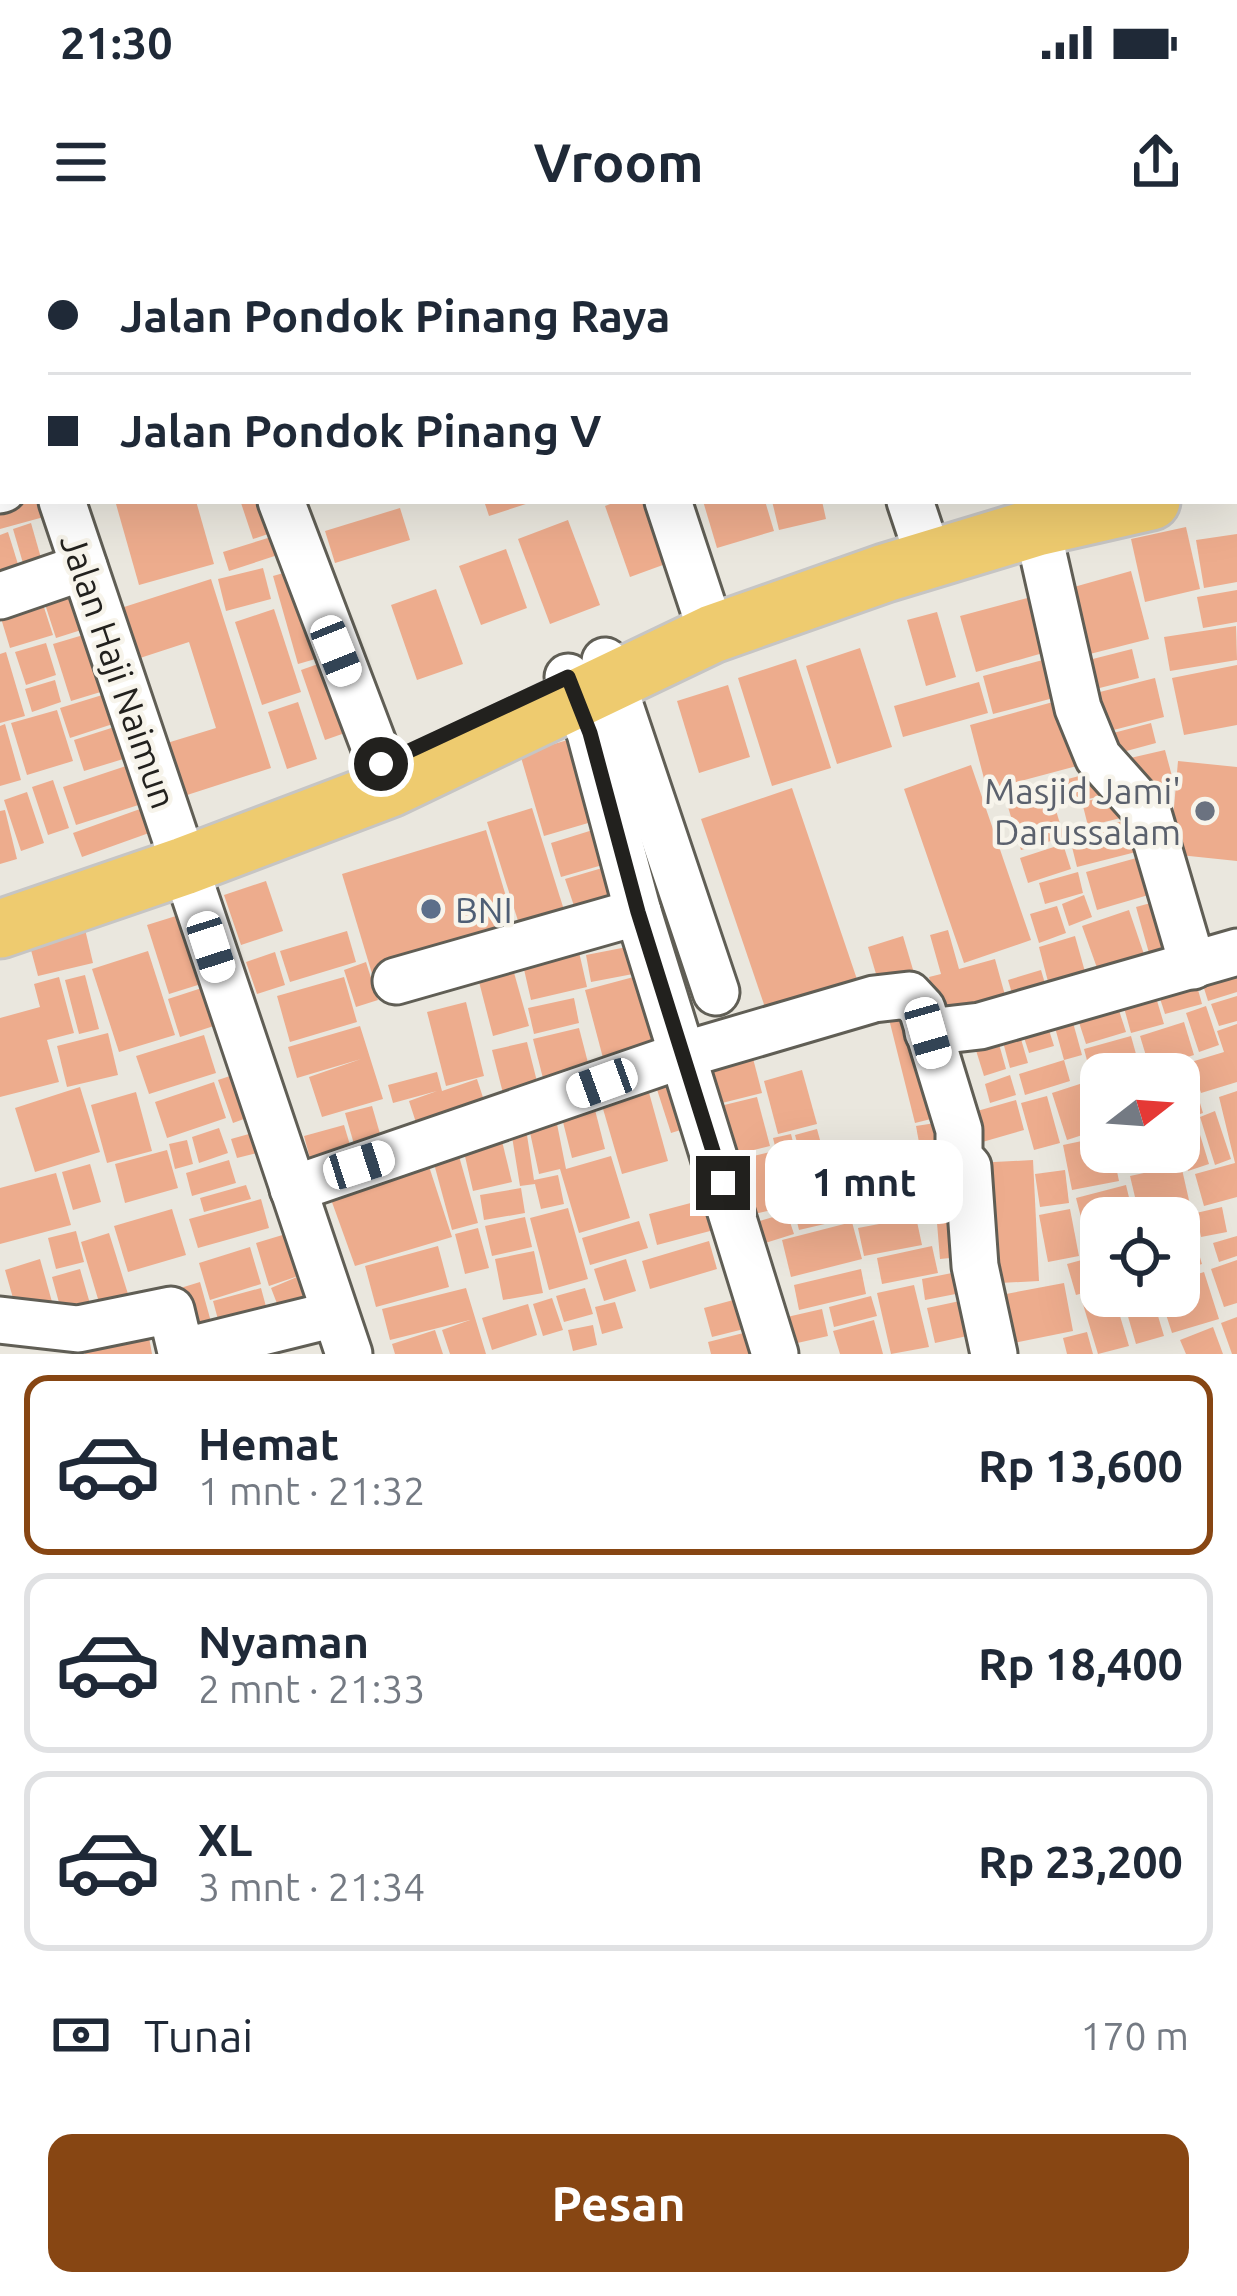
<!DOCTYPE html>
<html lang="id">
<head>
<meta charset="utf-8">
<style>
  :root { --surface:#fff; --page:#f2f2f3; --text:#1f2937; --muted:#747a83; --line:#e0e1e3; --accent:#874613 }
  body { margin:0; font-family:Ubuntu,sans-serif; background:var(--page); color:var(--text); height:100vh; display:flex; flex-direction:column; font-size:45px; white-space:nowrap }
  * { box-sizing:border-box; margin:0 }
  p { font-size:39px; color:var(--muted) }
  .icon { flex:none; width:66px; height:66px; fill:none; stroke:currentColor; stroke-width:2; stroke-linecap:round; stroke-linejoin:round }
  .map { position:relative; height:1114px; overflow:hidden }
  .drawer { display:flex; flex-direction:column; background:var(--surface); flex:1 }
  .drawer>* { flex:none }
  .hud { position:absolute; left:0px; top:0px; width:1239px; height:264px; box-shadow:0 12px 48px #0002; display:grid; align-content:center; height:264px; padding:0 48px; background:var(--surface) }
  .needle { width:78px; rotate:73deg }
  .fabs { position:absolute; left:1080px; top:813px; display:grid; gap:24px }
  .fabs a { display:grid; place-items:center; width:120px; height:120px; border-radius:24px; background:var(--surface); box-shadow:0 12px 48px #0002; font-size:60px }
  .end { position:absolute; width:54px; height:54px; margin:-27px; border:15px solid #22211e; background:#fff; box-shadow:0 0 0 6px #fff }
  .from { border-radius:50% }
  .bubble { position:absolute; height:84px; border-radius:24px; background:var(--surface); box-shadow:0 12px 48px #0002; font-size:39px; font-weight:700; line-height:84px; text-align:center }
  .car { position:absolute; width:36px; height:72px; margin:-36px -18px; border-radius:15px; box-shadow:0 0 9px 3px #0007; background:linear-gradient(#fff 24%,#345 0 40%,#fff 0 76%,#345 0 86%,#fff 0) }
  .hud b { display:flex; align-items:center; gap:42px; height:114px; font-size:45px }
  .hud b+b { border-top:3px solid var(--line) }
  .hud i { width:30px; height:30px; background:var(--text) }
  ul { padding:21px 0 0; list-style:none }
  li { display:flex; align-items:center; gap:36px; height:180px; margin:0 24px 18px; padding:0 24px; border:6px solid var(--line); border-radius:24px }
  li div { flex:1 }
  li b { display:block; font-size:45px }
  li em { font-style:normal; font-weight:700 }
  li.current { border-color:var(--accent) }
  li>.icon { width:108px; height:108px; stroke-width:1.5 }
  .pay { display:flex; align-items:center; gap:30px; height:132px; padding:0 48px; font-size:45px }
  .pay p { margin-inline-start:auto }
  .primary-button { display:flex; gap:24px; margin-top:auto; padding:24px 48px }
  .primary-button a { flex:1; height:138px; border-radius:24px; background:var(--accent); color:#fff; font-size:48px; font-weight:700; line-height:138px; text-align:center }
  .status { display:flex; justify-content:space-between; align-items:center; height:84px; padding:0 60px; background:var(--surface); direction:ltr }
  .status svg { height:33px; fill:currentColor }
  header { display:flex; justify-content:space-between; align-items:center; height:156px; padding:0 48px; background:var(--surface); font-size:54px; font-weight:700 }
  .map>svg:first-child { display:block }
</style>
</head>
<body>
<div class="status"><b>21:30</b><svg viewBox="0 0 49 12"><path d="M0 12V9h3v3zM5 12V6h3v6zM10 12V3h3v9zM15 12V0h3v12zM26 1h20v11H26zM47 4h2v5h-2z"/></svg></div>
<header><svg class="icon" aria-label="menu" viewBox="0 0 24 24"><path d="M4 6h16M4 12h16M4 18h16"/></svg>Vroom<svg class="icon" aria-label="share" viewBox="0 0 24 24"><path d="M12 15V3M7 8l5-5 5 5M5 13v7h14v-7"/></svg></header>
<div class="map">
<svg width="1237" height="1114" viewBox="0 0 1237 1114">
  <rect width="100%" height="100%" fill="#eae7de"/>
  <!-- building -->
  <g fill="#edac8d">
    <polygon points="0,261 58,261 62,272 0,289"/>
    <polygon points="126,261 196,261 214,324 139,345 116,264"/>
    <polygon points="273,261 283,289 253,299 241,263"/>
    <polygon points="484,261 532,261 532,262 489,276"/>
    <polygon points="618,261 662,261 682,318 630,337 605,266"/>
    <polygon points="703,261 765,261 774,291 717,308"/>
    <polygon points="772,261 822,261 826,279 779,290"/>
    <polygon points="400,268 410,300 335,323 325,291"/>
    <polygon points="568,280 600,365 550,384 518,299"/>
    <polygon points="31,283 43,325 25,330 13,289"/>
    <polygon points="1186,287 1200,349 1145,362 1131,299"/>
    <polygon points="8,292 22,337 0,343 0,295"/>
    <polygon points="284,293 290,311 229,331 223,312"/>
    <polygon points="1237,294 1237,342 1204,348 1196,300"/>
    <polygon points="506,309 527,368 481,385 459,326"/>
    <polygon points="263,328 271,359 226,371 218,339"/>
    <polygon points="301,328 326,416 298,424 273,336"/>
    <polygon points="1131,331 1149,399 1074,418 1056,352"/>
    <polygon points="211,339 271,528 184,556 167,503 216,488 189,402 137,419 121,368"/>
    <polygon points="82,342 97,385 56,398 42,355"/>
    <polygon points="436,349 463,424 417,440 391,365"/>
    <polygon points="1237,350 1237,382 1203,388 1197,357"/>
    <polygon points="40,355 53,395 10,408 0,375"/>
    <polygon points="1035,356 1050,411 976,432 960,376"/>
    <polygon points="274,369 301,452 262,465 235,382"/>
    <polygon points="937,372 956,437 926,446 907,380"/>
    <polygon points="1236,386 1237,420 1170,431 1164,397"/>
    <polygon points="100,390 117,447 71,461 53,404"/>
    <polygon points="46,403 56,435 26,445 15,412"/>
    <polygon points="860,408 892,507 837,524 806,426"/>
    <polygon points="1132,409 1139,438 1084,452 1077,423"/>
    <polygon points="6,412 25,476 0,483 0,414"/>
    <polygon points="338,417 362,487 325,500 301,430"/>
    <polygon points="1050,418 1061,456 993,474 983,436"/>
    <polygon points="796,419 831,528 772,546 738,438"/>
    <polygon points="1237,425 1237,485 1184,495 1172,438"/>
    <polygon points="1155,438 1164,477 1098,494 1088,455"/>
    <polygon points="55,440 61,462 32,472 25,449"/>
    <polygon points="979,442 988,473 903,497 894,466"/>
    <polygon points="728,445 750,517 699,533 677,461"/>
    <polygon points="112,452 122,481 70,498 60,468"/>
    <polygon points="1071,457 1088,523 987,550 970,485"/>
    <polygon points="298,462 317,519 287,529 268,472"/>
    <polygon points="57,470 73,521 27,535 11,483"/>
    <polygon points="133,481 143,513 84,531 74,500"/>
    <polygon points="1151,483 1156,503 1108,516 1102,496"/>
    <polygon points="5,484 21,540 0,546 0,486"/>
    <polygon points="571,499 595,581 544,596 520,514"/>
    <polygon points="1165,510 1173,540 1133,550 1126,519"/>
    <polygon points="141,521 154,560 76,585 63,547"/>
    <polygon points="1178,521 1237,527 1237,621 1170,614"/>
    <polygon points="971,525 1031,700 964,723 904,549"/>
    <polygon points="1094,532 1100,556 1059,567 1053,543"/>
    <polygon points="53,540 69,588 48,595 32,547"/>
    <polygon points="1048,544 1064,597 1021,610 1005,557"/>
    <polygon points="792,548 862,754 771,785 701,579"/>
    <polygon points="27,552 44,603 21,611 4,560"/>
    <polygon points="1123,553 1129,576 1088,586 1082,562"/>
    <polygon points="154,564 163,588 82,617 73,593"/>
    <polygon points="532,568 569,686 524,700 487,582"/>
    <polygon points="5,570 17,619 0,624 0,571"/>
    <polygon points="1127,580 1136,612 1077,627 1069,595"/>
    <polygon points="596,589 606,624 561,637 551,603"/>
    <polygon points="486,590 520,703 376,747 342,634"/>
    <polygon points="1063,604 1071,629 1028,643 1020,618"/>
    <polygon points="1158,612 1169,649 1097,670 1086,632"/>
    <polygon points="609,626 623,673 581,687 565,639"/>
    <polygon points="1078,632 1083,653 1045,664 1039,643"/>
    <polygon points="266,641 283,691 241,705 224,655"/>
    <polygon points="1084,655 1092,677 1069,686 1062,664"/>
    <polygon points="1169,658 1182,703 1149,713 1136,667"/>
    <polygon points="1057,666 1066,693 1039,703 1030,674"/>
    <polygon points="1129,670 1147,723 1101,739 1082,686"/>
    <polygon points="192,671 214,740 169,754 147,685"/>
    <polygon points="84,685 93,723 38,736 28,699"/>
    <polygon points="948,690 959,729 995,719 1008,766 941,784 929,737 941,734 930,695"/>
    <polygon points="347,691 356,722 290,742 280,711"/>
    <polygon points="903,696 914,733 879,744 868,707"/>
    <polygon points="1075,696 1089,746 1052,757 1039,707"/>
    <polygon points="627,707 633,734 591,742 586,715"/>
    <polygon points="148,711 175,795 119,812 92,729"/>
    <polygon points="275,712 285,745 257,754 246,722"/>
    <polygon points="579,712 587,747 531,760 523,725"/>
    <polygon points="1237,717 1237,752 1208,761 1198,729"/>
    <polygon points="366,722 378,760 356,767 344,730"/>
    <polygon points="513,729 529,786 493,796 478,738"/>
    <polygon points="1041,730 1049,757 1016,767 1008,740"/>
    <polygon points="1193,732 1202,764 1165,774 1155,743"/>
    <polygon points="85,735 99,789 79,794 65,740"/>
    <polygon points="641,735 663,818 607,833 585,750"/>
    <polygon points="59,737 74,793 47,800 59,842 0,857 0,778 40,767 34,744"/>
    <polygon points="344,737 357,782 290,802 277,756"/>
    <polygon points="211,745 223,783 180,797 168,759"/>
    <polygon points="1155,754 1164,784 1131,793 1123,764"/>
    <polygon points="1237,756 1237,781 1219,786 1211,764"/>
    <polygon points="574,758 579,783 534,794 528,768"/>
    <polygon points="1115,758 1126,792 1086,804 1075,770"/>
    <polygon points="466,762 484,836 446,846 427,772"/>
    <polygon points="1206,766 1219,805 1199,812 1186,773"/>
    <polygon points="1069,768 1082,815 1064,820 1051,773"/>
    <polygon points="920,771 947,875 915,883 889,779"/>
    <polygon points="1044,774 1054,806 1029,813 1019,782"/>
    <polygon points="1016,782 1028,823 1010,828 999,787"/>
    <polygon points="1184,782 1194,815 1150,829 1140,796"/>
    <polygon points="1237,784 1237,842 1201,853 1191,822 1224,812 1217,791"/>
    <polygon points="360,786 383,859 322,877 309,837 361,819 297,838 288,807"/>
    <polygon points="579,788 593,842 547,854 533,799"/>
    <polygon points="108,793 118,835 67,847 57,806"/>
    <polygon points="204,795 216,833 149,854 136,816"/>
    <polygon points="1131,796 1136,814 1089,828 1084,809"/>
    <polygon points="997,797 1006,829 984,836 974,804"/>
    <polygon points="527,802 542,861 507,869 492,810"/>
    <polygon points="749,803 762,853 714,865 702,815"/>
    <polygon points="1139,816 1145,834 1101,834 1100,843 1096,830"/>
    <polygon points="1064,820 1070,841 1025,855 1019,834"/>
    <polygon points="1187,820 1203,873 1179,881 1179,834 1146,833"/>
    <polygon points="681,825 700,884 671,893 652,834"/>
    <polygon points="802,830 817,884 778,894 764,841"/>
    <polygon points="245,831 260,873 233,883 218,840"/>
    <polygon points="437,832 442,851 477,839 490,879 422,901 409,861 437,851 393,863 388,845"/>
    <polygon points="1010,835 1016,855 990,863 985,844"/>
    <polygon points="1089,841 1101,889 1067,900 1052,853"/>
    <polygon points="214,842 226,878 167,898 155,862"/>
    <polygon points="80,847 100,912 35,932 15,868"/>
    <polygon points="648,849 668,921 622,934 601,862"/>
    <polygon points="1237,851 1237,957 1204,966 1195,934 1235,923 1219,857"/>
    <polygon points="136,852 152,911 107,923 91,865"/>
    <polygon points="1047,856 1060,903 1034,910 1021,863"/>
    <polygon points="757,857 770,906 729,916 716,867"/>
    <polygon points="1016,860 1024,890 972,905 963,875"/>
    <polygon points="593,862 605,909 572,918 560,870"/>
    <polygon points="372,866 385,911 358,918 345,873"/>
    <polygon points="554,869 566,929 611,916 630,978 579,993 560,929 539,934 526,874"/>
    <polygon points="1215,871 1231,919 1215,925 1200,877"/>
    <polygon points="524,876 534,940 558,935 564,964 541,969 535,944 520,946 509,878"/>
    <polygon points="948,881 953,903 920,908 916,886"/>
    <polygon points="344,885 356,925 315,937 304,896"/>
    <polygon points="1197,885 1209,924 1188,931 1179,891"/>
    <polygon points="219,888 228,913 199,923 192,897"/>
    <polygon points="499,889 512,942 473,951 461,899"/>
    <polygon points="817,889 826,922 804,928 795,895"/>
    <polygon points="260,891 265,911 237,918 231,899"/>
    <polygon points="791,894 800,930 782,934 773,898"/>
    <polygon points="1101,897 1101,912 1113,912 1119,941 1072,950 1063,905"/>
    <polygon points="187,900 193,924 175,929 169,904"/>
    <polygon points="455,902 478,983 452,990 430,909"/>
    <polygon points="911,904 924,969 887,977 874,912"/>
    <polygon points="167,910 178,948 125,963 115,924"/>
    <polygon points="424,911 452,997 355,1026 324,940"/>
    <polygon points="770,912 784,967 746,976 732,921"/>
    <polygon points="1119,912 1170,912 1172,922 1123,932"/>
    <polygon points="229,920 236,943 192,956 186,933"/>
    <polygon points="1033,920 1039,1041 981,1044 975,923"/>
    <polygon points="860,921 872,973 799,990 786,938"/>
    <polygon points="963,923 969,974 931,978 926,928"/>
    <polygon points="90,924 101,962 73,970 62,932"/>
    <polygon points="1181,925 1191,969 1140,978 1130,936"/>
    <polygon points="1065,930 1069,963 1040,967 1035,934"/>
    <polygon points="56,933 71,985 0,1004 0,948"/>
    <polygon points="246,945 251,959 204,972 200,958"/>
    <polygon points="1126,945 1134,978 1101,978 1101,993 1086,997 1076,958"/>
    <polygon points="521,948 525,973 484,980 480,955"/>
    <polygon points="721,955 729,986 657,1005 649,974"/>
    <polygon points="261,959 269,988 198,1008 189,979"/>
    <polygon points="1222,967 1227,992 1201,997 1196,973"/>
    <polygon points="568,968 588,1039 549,1050 530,978"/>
    <polygon points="172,969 186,1015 128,1032 114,986"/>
    <polygon points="1070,969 1079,1016 1048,1022 1039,975"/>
    <polygon points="787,973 794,994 756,1006 749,984"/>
    <polygon points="1187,975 1202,1024 1182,1030 1179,977"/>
    <polygon points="525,977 532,1007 492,1016 485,986"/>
    <polygon points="916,977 922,1005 864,1016 858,988"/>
    <polygon points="968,980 971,1016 940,1019 937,983"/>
    <polygon points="639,981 648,1008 590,1025 582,998"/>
    <polygon points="852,982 862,1019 791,1037 782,1000"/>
    <polygon points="478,988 489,1028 465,1034 455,994"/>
    <polygon points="299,990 326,1064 283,1079 271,1048 304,1034 269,1046 256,1003"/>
    <polygon points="76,991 84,1022 56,1029 48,998"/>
    <polygon points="109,993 133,1070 104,1079 81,1002"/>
    <polygon points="1237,996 1237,1016 1219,1022 1213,1003"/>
    <polygon points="709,1001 717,1029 650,1049 642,1021"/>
    <polygon points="438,1006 449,1047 376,1067 365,1026"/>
    <polygon points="932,1006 938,1033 882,1044 877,1018"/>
    <polygon points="250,1007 261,1044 210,1060 199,1023"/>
    <polygon points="534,1011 543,1053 503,1060 495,1019"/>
    <polygon points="1089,1018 1097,1049 1076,1055 1067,1024"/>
    <polygon points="40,1019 54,1069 19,1079 5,1030"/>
    <polygon points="626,1019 636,1051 604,1061 594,1029"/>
    <polygon points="1237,1020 1237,1063 1224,1067 1211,1029"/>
    <polygon points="80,1029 93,1074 64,1081 52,1037"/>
    <polygon points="861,1029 866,1054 799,1070 794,1045"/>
    <polygon points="967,1030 971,1051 925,1060 922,1039"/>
    <polygon points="1204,1032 1219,1079 1172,1093 1160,1056 1179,1056 1179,1040"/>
    <polygon points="200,1042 213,1089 187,1097 174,1050"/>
    <polygon points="1064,1043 1073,1091 999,1106 990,1057"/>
    <polygon points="914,1045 929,1107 891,1114 877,1053"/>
    <polygon points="261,1048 271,1085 223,1098 213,1061"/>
    <polygon points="466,1048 486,1114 450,1114 442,1090 470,1080 390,1100 382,1069"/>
    <polygon points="585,1048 593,1074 564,1082 556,1056"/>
    <polygon points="748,1056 756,1086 712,1097 704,1068"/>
    <polygon points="871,1056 877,1076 834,1087 829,1067"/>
    <polygon points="1099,1056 1114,1056 1129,1106 1098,1114 1082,1061"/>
    <polygon points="1122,1056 1152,1056 1164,1096 1136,1104"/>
    <polygon points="552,1058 563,1090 543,1096 533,1064"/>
    <polygon points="974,1058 981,1093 935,1103 927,1068"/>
    <polygon points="615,1062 623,1088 602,1094 595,1067"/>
    <polygon points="528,1064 537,1095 492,1110 482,1078"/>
    <polygon points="822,1069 828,1096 793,1104 787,1077"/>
    <polygon points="1237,1077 1237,1114 1232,1114 1221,1083"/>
    <polygon points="874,1080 883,1114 840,1114 833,1091"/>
    <polygon points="146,1081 152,1114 85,1114 81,1092"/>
    <polygon points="593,1085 597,1105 573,1111 568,1090"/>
    <polygon points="1213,1087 1223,1114 1186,1114 1180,1100"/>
    <polygon points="763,1088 769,1114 711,1114 708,1102"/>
    <polygon points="435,1090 443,1114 395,1114 392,1104"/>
    <polygon points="1087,1092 1093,1114 1067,1114 1063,1098"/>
  </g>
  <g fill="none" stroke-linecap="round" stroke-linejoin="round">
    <defs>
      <g id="minor">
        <polyline points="220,0 220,3"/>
        <polyline points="576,0 577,3"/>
        <polyline points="900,0 901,3"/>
        <polyline points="975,0 975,3"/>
        <polyline points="0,74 3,83"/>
        <polyline points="0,250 3,249"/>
        <polyline points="62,261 349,1114"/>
        <polyline points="281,261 390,548"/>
        <polyline points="668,261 712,394"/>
        <polyline points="910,261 924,303"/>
        <polyline points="1037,287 1078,468 1098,517 1148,573 1193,726"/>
        <polyline points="0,356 84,327"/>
        <polyline points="605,421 716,752"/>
        <polyline points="568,437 590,493 638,672 775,1114"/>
        <polyline points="396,741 638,672"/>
        <polyline points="928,792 980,786 1237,712"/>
        <polyline points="293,949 683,815 874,759 909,755 922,769 959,890 959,917 968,927 975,1026 994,1114"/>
        <polyline points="0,1080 78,1089 171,1070 181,1112 335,1074"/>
      </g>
      <g id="major">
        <polyline points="1236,226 1237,225"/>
        <polyline points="0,689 184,626 390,548 712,394 885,333 1037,287 1151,261"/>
      </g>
    </defs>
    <!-- minor casing -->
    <use href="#minor" stroke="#605e55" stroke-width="51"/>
    <!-- major casing -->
    <use href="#major" stroke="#c6c5c4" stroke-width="63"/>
    <!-- minor -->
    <use href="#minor" stroke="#fff" stroke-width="45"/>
    <!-- major -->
    <use href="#major" stroke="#eecb6f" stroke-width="57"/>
  </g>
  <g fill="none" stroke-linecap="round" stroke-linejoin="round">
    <!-- route -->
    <polyline stroke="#22211e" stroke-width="15" points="381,524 568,437 590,493 638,672 723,943"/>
  </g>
  <!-- markers -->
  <circle fill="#6b7280" stroke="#f7f4eb" stroke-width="4.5" cx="1205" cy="571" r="12"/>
  <circle fill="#5c6f8a" stroke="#f7f4eb" stroke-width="4.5" cx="431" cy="669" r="12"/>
  <g text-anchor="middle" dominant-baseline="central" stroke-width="9" stroke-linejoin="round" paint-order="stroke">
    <!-- street labels -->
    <g font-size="36" fill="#22211e" stroke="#f7f4eb">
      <text transform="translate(119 431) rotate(71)">Jalan Haji Naimun</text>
    </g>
    <!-- worship labels -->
    <g font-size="36" fill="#5b616d" stroke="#f7f4eb" text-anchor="end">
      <text x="1181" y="550">Masjid Jami'<tspan x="1181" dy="41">Darussalam</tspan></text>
    </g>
    <!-- service labels -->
    <g font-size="36" fill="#4e5e75" stroke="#f7f4eb" text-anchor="start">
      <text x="455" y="669">BNI</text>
    </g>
  </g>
</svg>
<div class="fabs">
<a><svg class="needle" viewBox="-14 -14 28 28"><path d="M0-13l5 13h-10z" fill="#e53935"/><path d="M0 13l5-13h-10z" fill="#747a83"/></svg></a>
<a><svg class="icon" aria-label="locate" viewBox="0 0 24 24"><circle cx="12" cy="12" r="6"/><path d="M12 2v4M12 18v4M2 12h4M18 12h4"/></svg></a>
</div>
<i class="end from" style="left:381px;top:524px"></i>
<i class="end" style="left:723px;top:943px"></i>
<div class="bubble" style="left:765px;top:900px;width:198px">1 mnt</div>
<i class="car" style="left:336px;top:411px;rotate:158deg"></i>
<i class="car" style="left:211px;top:707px;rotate:162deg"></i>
<i class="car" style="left:928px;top:793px;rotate:164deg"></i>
<i class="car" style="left:602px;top:843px;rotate:250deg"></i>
<i class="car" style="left:359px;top:925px;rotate:72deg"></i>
<div class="hud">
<b><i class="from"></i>Jalan Pondok Pinang Raya</b>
<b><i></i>Jalan Pondok Pinang V</b>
</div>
</div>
<section class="drawer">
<ul>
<li class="current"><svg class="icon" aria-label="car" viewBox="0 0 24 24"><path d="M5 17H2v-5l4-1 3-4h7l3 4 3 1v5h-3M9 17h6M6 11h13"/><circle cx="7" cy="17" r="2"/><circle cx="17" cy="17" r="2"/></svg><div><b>Hemat</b><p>1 mnt · 21:32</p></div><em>Rp 13,600</em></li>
<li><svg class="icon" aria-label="car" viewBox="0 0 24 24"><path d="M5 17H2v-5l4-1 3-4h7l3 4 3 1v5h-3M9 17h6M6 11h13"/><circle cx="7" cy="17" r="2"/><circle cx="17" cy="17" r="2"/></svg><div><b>Nyaman</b><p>2 mnt · 21:33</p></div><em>Rp 18,400</em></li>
<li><svg class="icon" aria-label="car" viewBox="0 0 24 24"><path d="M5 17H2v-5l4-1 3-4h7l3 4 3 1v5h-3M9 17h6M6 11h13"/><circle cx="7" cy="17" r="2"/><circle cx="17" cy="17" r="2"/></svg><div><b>XL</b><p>3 mnt · 21:34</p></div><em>Rp 23,200</em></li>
</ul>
<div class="pay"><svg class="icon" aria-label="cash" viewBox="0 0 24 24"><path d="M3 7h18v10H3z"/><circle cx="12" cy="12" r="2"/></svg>Tunai<p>170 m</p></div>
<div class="primary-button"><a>Pesan</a></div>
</section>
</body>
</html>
